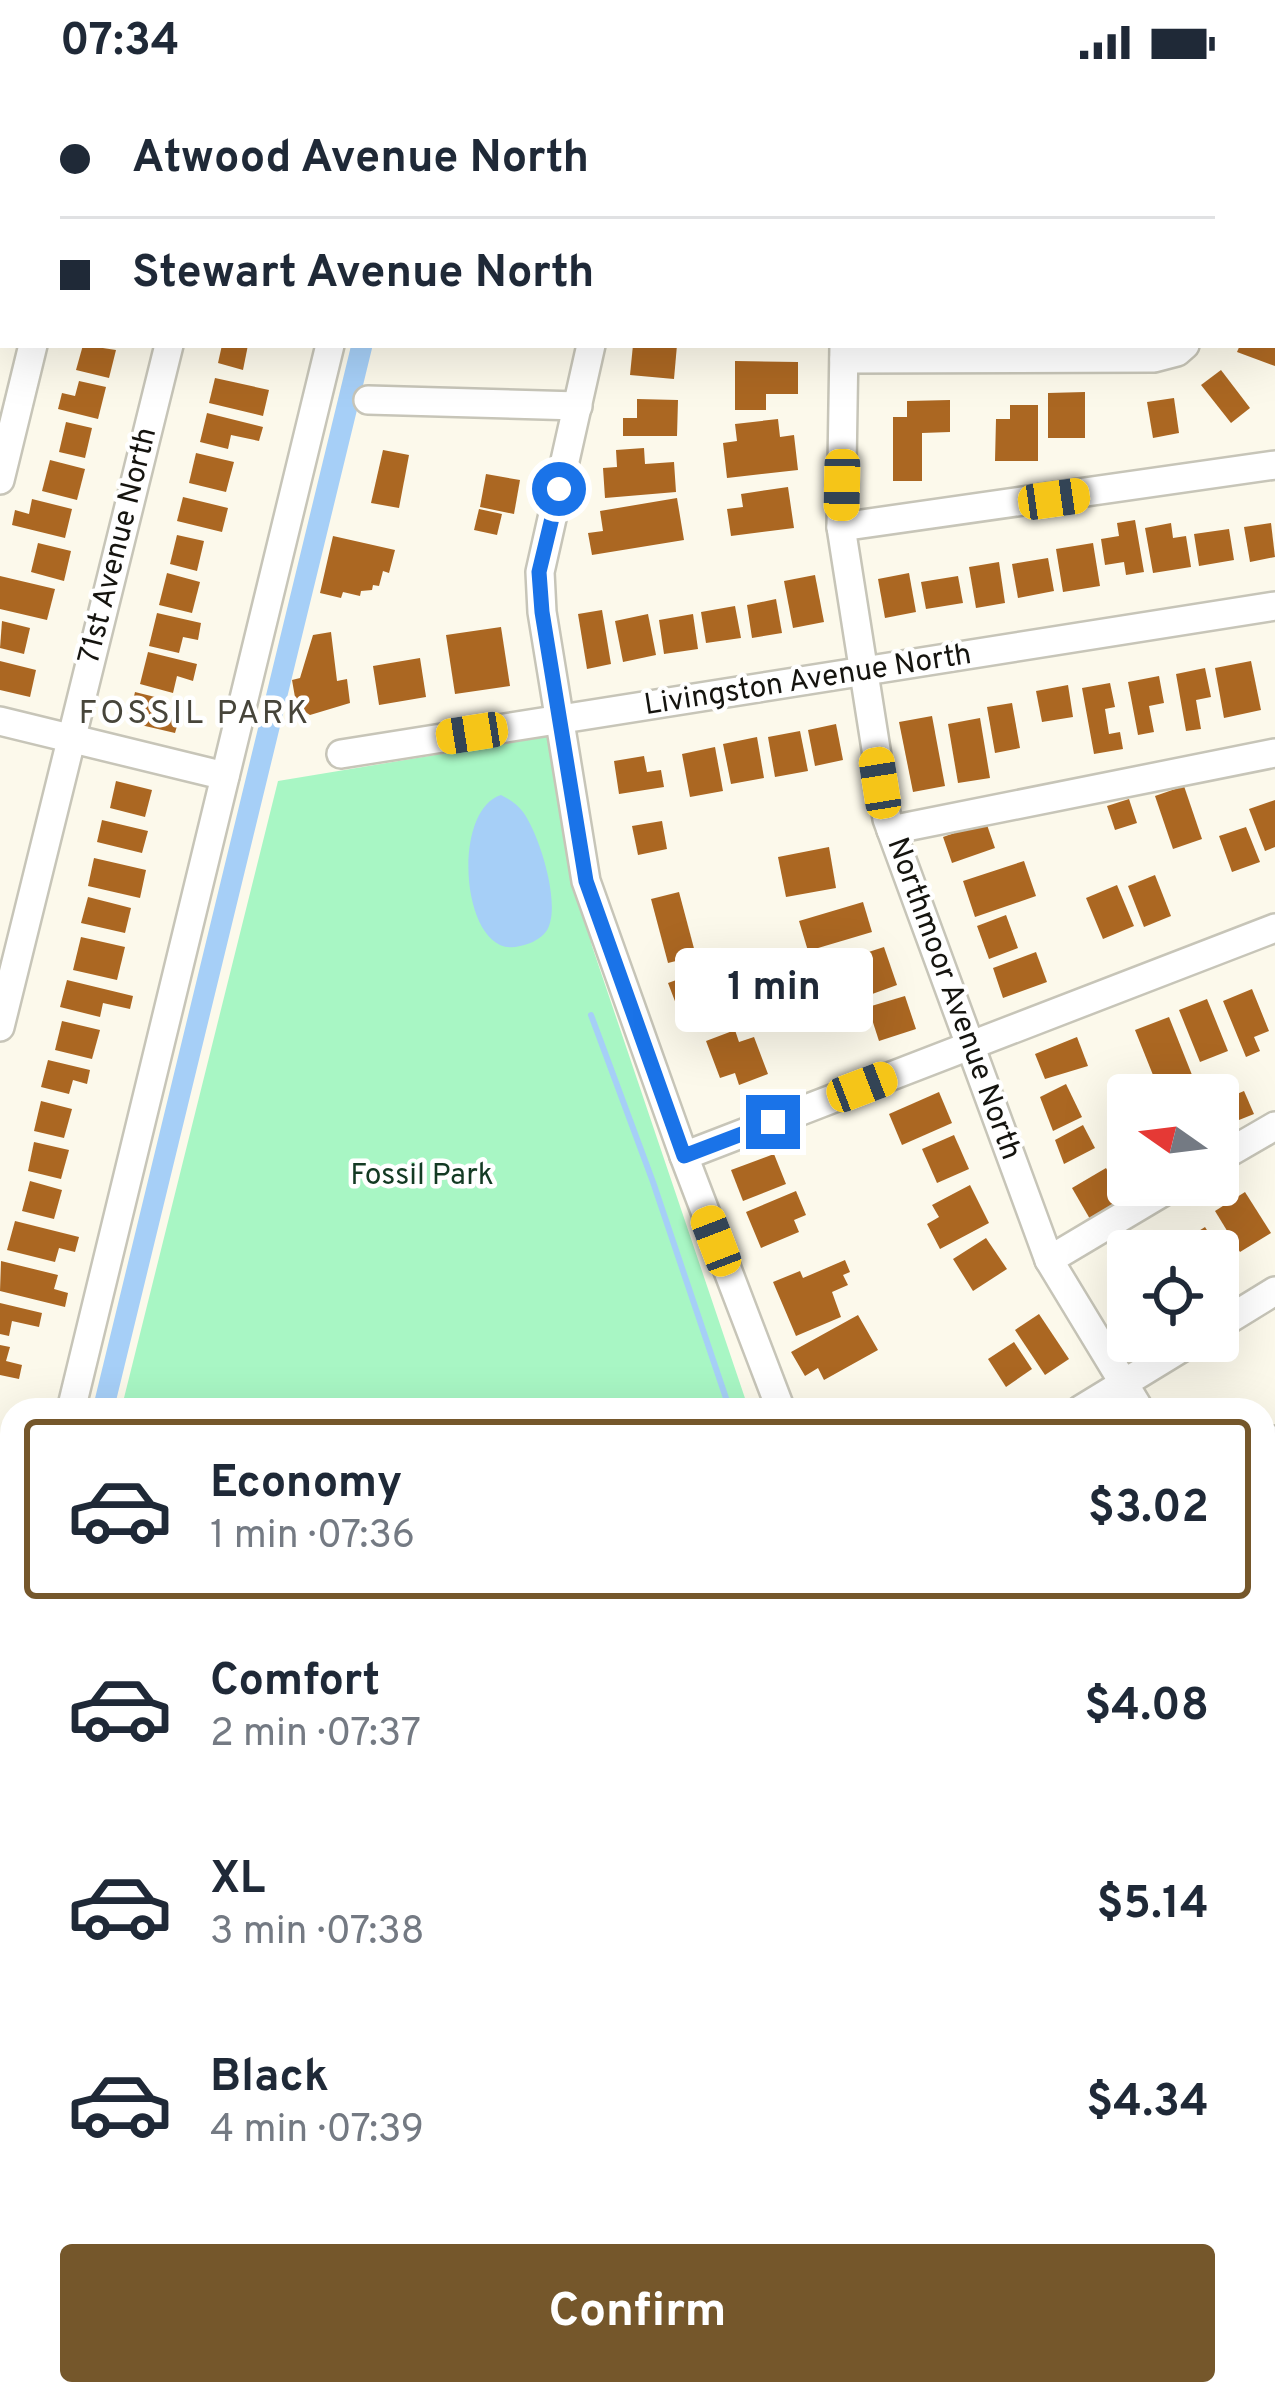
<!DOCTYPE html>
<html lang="en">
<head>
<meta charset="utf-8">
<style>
  :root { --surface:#fff; --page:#f6f6f7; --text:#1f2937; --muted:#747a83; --line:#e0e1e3; --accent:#75572b }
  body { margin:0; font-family:Overpass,sans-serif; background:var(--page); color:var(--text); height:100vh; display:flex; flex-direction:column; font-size:45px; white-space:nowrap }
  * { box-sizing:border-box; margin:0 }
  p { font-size:39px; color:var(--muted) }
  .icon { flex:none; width:66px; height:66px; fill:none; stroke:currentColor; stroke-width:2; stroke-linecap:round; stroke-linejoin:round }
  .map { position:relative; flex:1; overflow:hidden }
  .drawer { position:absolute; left:0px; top:1314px; width:1275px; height:1008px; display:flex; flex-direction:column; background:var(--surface); border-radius:36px 36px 0 0; box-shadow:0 12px 48px #0002 }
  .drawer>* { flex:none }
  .guide { position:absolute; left:0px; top:0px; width:1275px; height:264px; box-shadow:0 12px 48px #0002; display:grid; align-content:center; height:264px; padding:0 60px; background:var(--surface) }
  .needle { width:78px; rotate:284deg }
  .buttons { position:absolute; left:1107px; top:990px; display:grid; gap:24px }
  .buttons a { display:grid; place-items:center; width:132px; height:132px; border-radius:12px; background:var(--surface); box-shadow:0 12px 48px #0002; font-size:60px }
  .end { position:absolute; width:54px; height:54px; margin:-27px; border:15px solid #1a73e8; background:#fff; box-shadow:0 0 0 6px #fff }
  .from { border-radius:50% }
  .bubble { position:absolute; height:84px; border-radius:12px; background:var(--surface); box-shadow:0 12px 48px #0002; font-size:39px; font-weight:700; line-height:84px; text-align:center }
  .car { position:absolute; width:36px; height:72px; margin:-36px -18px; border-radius:15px; box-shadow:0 0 9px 3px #0007; background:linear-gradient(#f5c518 24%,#345 0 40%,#f5c518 0 76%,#345 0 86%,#f5c518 0) }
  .guide b { display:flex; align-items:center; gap:42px; height:114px; font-size:45px }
  .guide b+b { border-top:3px solid var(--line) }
  .guide i { width:30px; height:30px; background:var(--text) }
  ul { padding:21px 0 0; list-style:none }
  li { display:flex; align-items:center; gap:36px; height:180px; margin:0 24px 18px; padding:0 36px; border:6px solid transparent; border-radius:12px }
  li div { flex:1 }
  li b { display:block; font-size:45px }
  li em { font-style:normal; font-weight:700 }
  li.selected { border-color:var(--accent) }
  li>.icon { width:108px; height:108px; stroke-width:1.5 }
  .cta { display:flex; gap:24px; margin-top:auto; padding:24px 60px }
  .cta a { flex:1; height:138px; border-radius:12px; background:var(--accent); color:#fff; font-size:48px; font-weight:700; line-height:138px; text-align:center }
  .status { display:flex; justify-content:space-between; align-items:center; height:84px; padding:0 60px; background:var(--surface); direction:ltr }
  .status svg { height:33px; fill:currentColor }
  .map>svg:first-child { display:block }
</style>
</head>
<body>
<div class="status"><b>07:34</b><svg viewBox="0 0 49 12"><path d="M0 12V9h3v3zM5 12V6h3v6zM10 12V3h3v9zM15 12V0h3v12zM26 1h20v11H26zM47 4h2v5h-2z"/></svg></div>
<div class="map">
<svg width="1275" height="2322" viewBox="0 0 1275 2322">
  <rect width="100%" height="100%" fill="#fcf9eb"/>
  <!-- green -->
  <g fill="#a8f6c4">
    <polygon points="550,652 571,774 592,862 749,1326 121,1326 278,697"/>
    <polygon points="1263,1948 1275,1960 1275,2322 1120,2322 1072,2310 1263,2310"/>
  </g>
  <!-- water -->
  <path fill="#a6cff7" d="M501 711C509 715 517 720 523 728 539 749 565 829 544 850 537 857 529 860 520 862 462 879 449 727 501 711Z"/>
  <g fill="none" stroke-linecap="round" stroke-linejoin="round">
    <!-- stream -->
    <polyline stroke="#a6cff7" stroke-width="6" points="591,931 653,1098 730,1326"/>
    <!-- canal -->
    <g stroke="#a6cff7" stroke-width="21">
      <polyline points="425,3 425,0"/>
      <polyline points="103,1326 362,261"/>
      <polyline points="0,1752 12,1703"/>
    </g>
  </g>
  <!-- building -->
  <g fill="#ab6722">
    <polygon points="83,261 116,266 109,294 76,286"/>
    <polygon points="222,261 248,261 243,286 218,279"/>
    <polygon points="633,261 677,261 674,295 630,291"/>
    <polygon points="1240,261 1275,261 1275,282 1237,268"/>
    <polygon points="735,277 798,278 798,310 766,310 766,326 735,326"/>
    <polygon points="1221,286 1250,324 1231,339 1201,301"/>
    <polygon points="215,294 269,306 263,332 209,319"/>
    <polygon points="79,297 106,303 98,335 58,325 62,309 75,312"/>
    <polygon points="1085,308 1085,354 1048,354 1048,309"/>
    <polygon points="1174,314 1179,349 1153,354 1147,318"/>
    <polygon points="637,315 678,316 677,352 623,352 623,334 637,334"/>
    <polygon points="950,316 950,348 922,349 922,397 893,397 893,333 907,333 907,317"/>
    <polygon points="1010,321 1038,321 1038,377 995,377 996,335 1010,335"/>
    <polygon points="207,329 263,343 259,357 231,351 228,365 200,358"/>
    <polygon points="778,335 780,353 794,351 798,386 727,394 723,359 737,357 735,340"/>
    <polygon points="66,338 92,344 85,374 59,368"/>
    <polygon points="644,364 645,380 674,378 676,408 605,414 603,384 617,383 616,366"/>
    <polygon points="383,366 409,371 399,424 371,419"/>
    <polygon points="196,369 234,378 226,408 189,399"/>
    <polygon points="50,376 85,385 77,416 42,407"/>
    <polygon points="486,390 520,396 514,430 480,423"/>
    <polygon points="788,403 794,444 731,452 727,425 743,423 741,410"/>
    <polygon points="183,413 228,424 222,448 177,437"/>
    <polygon points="677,414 684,456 592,471 588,449 603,447 600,427"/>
    <polygon points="32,415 72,425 65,454 12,441 15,426 29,430"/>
    <polygon points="479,425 502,430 497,451 474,446"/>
    <polygon points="1135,436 1144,488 1126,491 1124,478 1105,481 1101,455 1119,452 1117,439"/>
    <polygon points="1171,439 1173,454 1186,452 1191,483 1153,489 1145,444"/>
    <polygon points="1271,439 1275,473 1250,478 1244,443"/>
    <polygon points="1229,445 1234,476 1199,482 1194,450"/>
    <polygon points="177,451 204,457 197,487 170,480"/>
    <polygon points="333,452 395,466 389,489 383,487 379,502 373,501 372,506 361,507 360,512 343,508 341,514 320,509"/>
    <polygon points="38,459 71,467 64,497 31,488"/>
    <polygon points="1093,459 1100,502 1063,508 1056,465"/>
    <polygon points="1048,474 1054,507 1018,514 1012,480"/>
    <polygon points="999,478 1005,519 976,524 969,483"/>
    <polygon points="167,489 200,498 192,529 159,521"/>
    <polygon points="909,489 916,528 885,534 878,495"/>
    <polygon points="815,491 824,538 793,544 784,497"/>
    <polygon points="0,492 55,505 47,536 0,525"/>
    <polygon points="958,492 963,519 926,525 921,498"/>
    <polygon points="776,515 782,549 752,554 747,521"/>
    <polygon points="735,522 741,554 706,559 701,528"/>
    <polygon points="602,526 611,580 587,585 578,530"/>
    <polygon points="157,529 201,539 198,556 183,553 179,569 149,562"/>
    <polygon points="648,530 656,571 623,578 615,537"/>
    <polygon points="693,530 698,565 664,570 659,536"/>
    <polygon points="2,537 30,544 24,570 0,564"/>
    <polygon points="501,543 510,602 455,610 446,551"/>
    <polygon points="331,548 337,597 347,595 350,619 310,631 304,627 304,617 296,619 292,596 300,594 313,551"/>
    <polygon points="148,568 197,580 193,597 177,592 173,609 140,600"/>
    <polygon points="420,574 426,613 379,621 373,582"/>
    <polygon points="0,577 36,586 30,613 0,606"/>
    <polygon points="1251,577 1261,626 1224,634 1215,584"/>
    <polygon points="1205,584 1211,613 1196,616 1201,645 1186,647 1176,590"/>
    <polygon points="1159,592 1164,619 1149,622 1154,648 1138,651 1128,598"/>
    <polygon points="1110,599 1115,623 1105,625 1109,650 1120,648 1123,665 1094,670 1082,604"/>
    <polygon points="1068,601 1073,633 1042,638 1036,607"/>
    <polygon points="135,608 167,616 163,631 179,635 175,649 128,638"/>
    <polygon points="1012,619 1020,664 995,669 987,623"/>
    <polygon points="932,632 945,702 913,708 899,638"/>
    <polygon points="980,634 990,694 958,699 948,640"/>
    <polygon points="836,640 843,676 815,682 808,646"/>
    <polygon points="800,647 808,687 775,693 768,653"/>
    <polygon points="757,653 764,694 731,700 723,660"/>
    <polygon points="715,663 723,707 690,713 682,670"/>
    <polygon points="644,672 647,688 661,686 664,703 619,710 614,677"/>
    <polygon points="116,697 152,706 145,733 110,724"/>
    <polygon points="1184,702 1202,755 1173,765 1155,712"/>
    <polygon points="1129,715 1137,739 1115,746 1107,722"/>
    <polygon points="1275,716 1275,763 1265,767 1249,725"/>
    <polygon points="102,736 148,747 142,769 97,758"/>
    <polygon points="662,737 667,765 638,771 632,742"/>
    <polygon points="986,738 995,764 952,779 943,753"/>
    <polygon points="1246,743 1260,778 1232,788 1219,752"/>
    <polygon points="829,763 836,804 786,813 778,773"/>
    <polygon points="94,774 146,786 140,814 88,802"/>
    <polygon points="1024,777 1036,812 975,833 963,797"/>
    <polygon points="1155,791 1171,832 1144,843 1128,802"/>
    <polygon points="1117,801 1134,842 1103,855 1086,814"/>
    <polygon points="679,808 696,872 668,879 651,815"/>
    <polygon points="88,813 131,824 125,849 81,839"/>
    <polygon points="863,818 872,848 808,867 799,837"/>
    <polygon points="1006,831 1018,864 989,875 977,842"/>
    <polygon points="81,853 125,863 117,896 73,886"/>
    <polygon points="884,863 897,901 864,913 850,874"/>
    <polygon points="1036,868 1047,898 1003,914 993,884"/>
    <polygon points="701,887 707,903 723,896 735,928 686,946 668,899"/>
    <polygon points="67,896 133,912 130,925 103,919 100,933 60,923"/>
    <polygon points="1252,905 1269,947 1254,953 1260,967 1246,973 1223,917"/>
    <polygon points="905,912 916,945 879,957 868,923"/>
    <polygon points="1207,915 1228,967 1200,978 1179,926"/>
    <polygon points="1169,933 1200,1011 1161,1011 1135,946"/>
    <polygon points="62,937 100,946 92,975 55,966"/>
    <polygon points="735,946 739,958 754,953 768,990 739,1001 735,989 720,994 706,957"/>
    <polygon points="1077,953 1088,982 1045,995 1035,970"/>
    <polygon points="48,976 90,986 87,1000 73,996 69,1010 41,1003"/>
    <polygon points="1066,1000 1082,1033 1053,1047 1040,1013"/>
    <polygon points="1244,1007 1254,1030 1234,1038 1225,1015"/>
    <polygon points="939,1008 952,1039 902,1061 889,1030"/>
    <polygon points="41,1017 72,1025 64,1054 34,1047"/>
    <polygon points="1083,1041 1095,1064 1064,1080 1055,1056"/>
    <polygon points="954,1051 969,1085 937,1099 922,1065"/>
    <polygon points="34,1058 69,1066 61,1095 28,1087"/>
    <polygon points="774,1070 786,1100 743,1117 731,1086"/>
    <polygon points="1106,1084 1124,1116 1090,1135 1072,1104"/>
    <polygon points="30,1097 62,1106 54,1135 22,1127"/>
    <polygon points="970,1101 989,1139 940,1165 927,1140 939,1133 932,1121"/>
    <polygon points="796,1107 806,1131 794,1136 799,1148 761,1164 746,1128"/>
    <polygon points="1245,1108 1271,1149 1240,1168 1215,1127"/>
    <polygon points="15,1137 79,1153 75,1168 59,1164 55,1178 7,1166"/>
    <polygon points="1205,1143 1220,1167 1167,1167"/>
    <polygon points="986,1154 1007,1185 973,1207 953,1175"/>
    <polygon points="845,1176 850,1188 843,1191 848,1201 832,1208 841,1233 796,1252 773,1198 800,1187 803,1194"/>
    <polygon points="1,1177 58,1191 54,1205 68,1209 65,1223 0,1207"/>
    <polygon points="1128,1193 1128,1225 1123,1228 1109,1205"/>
    <polygon points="0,1219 42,1229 39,1243 12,1237 9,1252 0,1250"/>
    <polygon points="1039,1230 1069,1275 1045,1291 1015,1246"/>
    <polygon points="858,1231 878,1266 824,1296 818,1284 805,1292 791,1268"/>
    <polygon points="1014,1258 1032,1285 1006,1303 988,1275"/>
    <polygon points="0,1261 10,1263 6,1277 22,1281 19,1295 0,1291"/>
    <polygon points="1269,1393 1275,1400 1275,1432 1271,1436 1263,1427 1263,1398"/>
    <polygon points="1275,1583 1275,1628 1271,1632 1263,1623 1263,1595"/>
    <polygon points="1263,2246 1275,2249 1275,2312 1263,2309"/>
    <polygon points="1,2272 12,2275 12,2310 34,2310 32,2322 0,2322"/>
    <polygon points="63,2310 100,2310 105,2311 102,2322 60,2322"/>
    <polygon points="415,2310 455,2310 452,2322 414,2317"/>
    <polygon points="486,2310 514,2310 534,2315 532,2322 483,2322"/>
  </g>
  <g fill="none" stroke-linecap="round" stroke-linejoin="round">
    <defs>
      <g id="minor">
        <polyline points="549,0 559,3"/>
        <polyline points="846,0 846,3"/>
        <polyline points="96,3 97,0"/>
        <polyline points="232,3 233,0"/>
        <polyline points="391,3 391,0"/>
        <polyline points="1050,3 1051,0"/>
        <polyline points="1267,3 1268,0"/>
        <polyline points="1272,78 1275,79"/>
        <polyline points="1272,117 1275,118"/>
        <polyline points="1272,207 1275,207"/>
        <polyline points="591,261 540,488 542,528 586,797 684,1072 781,1326"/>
        <polyline points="844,261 841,443 887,735 1049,1176 1140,1326"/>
        <polyline points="844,275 1154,274 1177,268 1185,261"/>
        <polyline points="368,316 578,322"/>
        <polyline points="0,396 33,261"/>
        <polyline points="841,443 1275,381"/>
        <polyline points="0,637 225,692"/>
        <polyline points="341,670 1275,522"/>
        <polyline points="891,746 1275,669"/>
        <polyline points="0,943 169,261"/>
        <polyline points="684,1072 1275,844"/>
        <polyline points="1218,1075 1275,1042"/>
        <polyline points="1049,1176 1175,1101"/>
        <polyline points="1218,1242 1275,1207"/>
        <polyline points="71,1326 330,261"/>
        <polyline points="1080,1326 1193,1257"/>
        <polyline points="1263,1362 1275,1356"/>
        <polyline points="0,1446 12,1449"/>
        <polyline points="0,1489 12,1490"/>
        <polyline points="1263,1492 1275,1505"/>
        <polyline points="1263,1715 1275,1728"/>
        <polyline points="0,1853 12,1856"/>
        <polyline points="1263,1928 1275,1940"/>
        <polyline points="0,2139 12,2142"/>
        <polyline points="696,2310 745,2322"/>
        <polyline points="1213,2322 1230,2318 1255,2322"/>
      </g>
      <g id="major">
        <polyline points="0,2070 12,2073"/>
        <polyline points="987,2310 1036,2322"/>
      </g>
    </defs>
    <!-- minor casing -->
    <use href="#minor" stroke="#c7c5b8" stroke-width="32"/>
    <!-- major casing -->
    <use href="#major" stroke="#c7c5b8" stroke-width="40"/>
    <!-- minor -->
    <use href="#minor" stroke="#fff" stroke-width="27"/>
    <!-- major -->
    <use href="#major" stroke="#fff" stroke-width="36"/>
  </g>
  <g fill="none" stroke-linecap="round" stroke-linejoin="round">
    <!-- route -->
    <polyline stroke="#1a73e8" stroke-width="15" points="559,405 539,488 542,528 586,797 684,1072 773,1038"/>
  </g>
  <g text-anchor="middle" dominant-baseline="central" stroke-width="9" stroke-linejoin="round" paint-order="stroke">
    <!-- street labels -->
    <g font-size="30" fill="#15140f" stroke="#fff">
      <text transform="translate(119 462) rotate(-76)">71st Avenue North</text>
      <text transform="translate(808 597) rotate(-9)">Livingston Avenue North</text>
      <text transform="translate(953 915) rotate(70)">Northmoor Avenue North</text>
    </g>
    <!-- park labels -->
    <g font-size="30" fill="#133a23" stroke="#fff">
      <text x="422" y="1092">Fossil Park</text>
    </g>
    <!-- neighbourhood labels -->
    <g font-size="33" letter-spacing="3" fill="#47453a" stroke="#fff">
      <text x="195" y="631">FOSSIL PARK</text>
    </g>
  </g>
</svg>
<div class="buttons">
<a><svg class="needle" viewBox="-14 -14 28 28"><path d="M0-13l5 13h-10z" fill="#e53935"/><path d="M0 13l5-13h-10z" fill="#747a83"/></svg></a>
<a><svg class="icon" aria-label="locate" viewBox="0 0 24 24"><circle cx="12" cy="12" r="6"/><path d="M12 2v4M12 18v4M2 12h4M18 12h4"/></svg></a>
</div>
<i class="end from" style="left:559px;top:405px"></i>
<i class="end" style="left:773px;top:1038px"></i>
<div class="bubble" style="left:675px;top:864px;width:198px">1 min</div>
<i class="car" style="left:842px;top:401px;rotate:181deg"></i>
<i class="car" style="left:1054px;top:415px;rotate:82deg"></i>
<i class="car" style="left:472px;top:649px;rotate:261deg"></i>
<i class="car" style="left:880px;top:699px;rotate:351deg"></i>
<i class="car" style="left:862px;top:1003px;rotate:69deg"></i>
<i class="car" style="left:716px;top:1157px;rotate:339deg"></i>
<div class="guide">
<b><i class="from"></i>Atwood Avenue North</b>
<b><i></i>Stewart Avenue North</b>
</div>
<section class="drawer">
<ul>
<li class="selected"><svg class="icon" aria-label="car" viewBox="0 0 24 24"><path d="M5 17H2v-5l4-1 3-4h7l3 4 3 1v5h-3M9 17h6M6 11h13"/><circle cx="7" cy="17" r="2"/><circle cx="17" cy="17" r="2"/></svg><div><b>Economy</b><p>1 min · 07:36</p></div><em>$3.02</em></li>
<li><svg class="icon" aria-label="car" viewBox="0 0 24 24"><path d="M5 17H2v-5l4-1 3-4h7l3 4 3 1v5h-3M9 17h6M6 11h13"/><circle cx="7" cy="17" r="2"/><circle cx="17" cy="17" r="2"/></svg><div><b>Comfort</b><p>2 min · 07:37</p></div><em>$4.08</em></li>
<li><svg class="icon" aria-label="car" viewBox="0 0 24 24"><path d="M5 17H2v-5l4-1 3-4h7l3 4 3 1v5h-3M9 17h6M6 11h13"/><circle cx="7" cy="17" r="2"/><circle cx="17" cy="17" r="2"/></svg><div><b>XL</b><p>3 min · 07:38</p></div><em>$5.14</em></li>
<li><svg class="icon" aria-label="car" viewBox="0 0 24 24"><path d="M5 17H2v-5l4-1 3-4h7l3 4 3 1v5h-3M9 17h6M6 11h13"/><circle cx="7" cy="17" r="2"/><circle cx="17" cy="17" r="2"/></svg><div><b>Black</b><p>4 min · 07:39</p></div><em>$4.34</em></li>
</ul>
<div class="cta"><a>Confirm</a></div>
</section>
</div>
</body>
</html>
